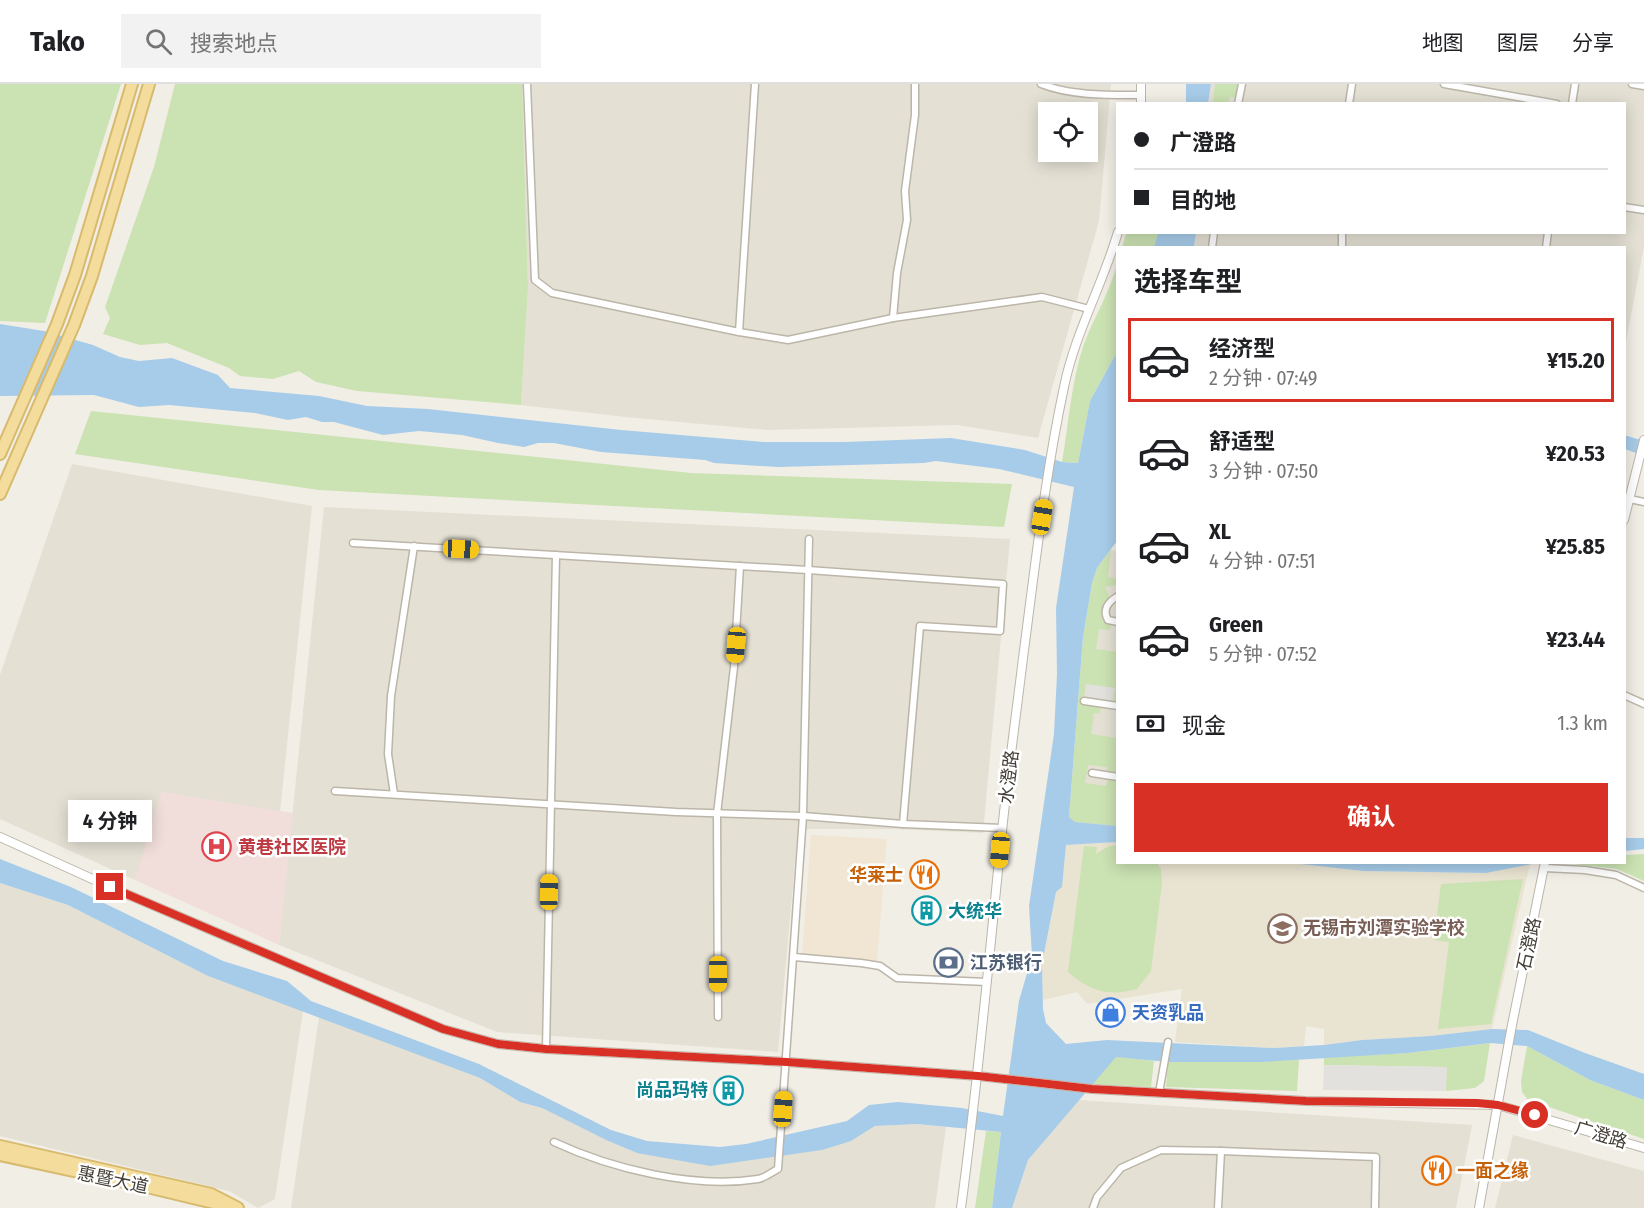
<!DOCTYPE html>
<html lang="zh">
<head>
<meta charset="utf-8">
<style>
  :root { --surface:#fff; --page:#f2f2f2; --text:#202124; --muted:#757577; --line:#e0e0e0; --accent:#d93025 }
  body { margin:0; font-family:"Fira Sans Condensed","Noto Sans SC",sans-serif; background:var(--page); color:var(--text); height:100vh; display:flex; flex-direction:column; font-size:22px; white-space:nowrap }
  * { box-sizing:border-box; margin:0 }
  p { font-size:20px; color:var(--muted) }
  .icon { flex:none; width:33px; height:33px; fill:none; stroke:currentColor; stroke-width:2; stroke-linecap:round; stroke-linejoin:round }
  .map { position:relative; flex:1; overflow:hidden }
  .details { position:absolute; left:1116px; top:162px; width:510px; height:618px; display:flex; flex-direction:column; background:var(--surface); border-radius:0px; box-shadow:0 3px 15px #0003 }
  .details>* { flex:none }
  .banner { position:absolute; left:1116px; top:18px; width:510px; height:132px; border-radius:0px; box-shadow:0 3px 15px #0003; display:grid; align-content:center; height:132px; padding:0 18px; background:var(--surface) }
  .controls { position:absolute; left:1038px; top:18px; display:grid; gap:12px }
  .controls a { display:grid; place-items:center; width:60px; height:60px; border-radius:0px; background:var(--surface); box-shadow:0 3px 15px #0003; font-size:30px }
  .end { position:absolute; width:27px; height:27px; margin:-14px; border:8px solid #d93025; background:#fff; box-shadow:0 0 0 3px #fff }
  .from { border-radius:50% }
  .bubble { position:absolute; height:42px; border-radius:0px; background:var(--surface); box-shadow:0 3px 15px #0003; font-size:20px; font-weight:700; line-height:42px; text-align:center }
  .car { position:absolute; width:18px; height:36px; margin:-18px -9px; border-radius:8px; box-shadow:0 0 4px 2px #0007; background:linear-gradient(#f5c518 24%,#345 0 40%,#f5c518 0 76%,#345 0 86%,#f5c518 0) }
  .banner b { display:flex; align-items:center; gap:21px; height:57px; font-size:22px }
  .banner b+b { border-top:2px solid var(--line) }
  .banner i { width:15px; height:15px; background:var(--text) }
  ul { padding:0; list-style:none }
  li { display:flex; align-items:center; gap:18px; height:84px; margin:0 12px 9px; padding:0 6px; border:3px solid transparent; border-radius:0px }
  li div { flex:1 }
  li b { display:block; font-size:22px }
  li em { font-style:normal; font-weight:700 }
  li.current { border-color:var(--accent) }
  li>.icon { width:54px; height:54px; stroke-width:1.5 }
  h2 { padding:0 18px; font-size:27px; line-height:72px }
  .pay { display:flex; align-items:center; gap:15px; height:66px; padding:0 18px; font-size:22px }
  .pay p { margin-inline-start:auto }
  .cta { display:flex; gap:12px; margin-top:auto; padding:12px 18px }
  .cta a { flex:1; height:69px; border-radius:0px; background:var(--accent); color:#fff; font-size:24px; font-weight:700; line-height:69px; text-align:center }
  header { display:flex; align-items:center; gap:36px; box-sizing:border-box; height:84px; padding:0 30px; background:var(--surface); border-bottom:2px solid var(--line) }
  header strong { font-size:28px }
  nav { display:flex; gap:33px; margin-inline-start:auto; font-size:21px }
  .search { width:420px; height:54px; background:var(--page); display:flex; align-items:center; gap:15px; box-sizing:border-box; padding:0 21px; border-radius:0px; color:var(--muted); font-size:22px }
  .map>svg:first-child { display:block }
</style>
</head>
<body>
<header>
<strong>Tako</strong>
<div class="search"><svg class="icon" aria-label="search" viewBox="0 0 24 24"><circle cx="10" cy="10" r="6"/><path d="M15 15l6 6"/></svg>搜索地点</div>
<nav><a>地图</a><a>图层</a><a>分享</a></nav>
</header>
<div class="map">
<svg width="1644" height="1124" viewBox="0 0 1644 1124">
  <rect width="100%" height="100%" fill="#f1eee6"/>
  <!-- residential -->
  <g fill="#e4e0d4" fill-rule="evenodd">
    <path d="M522 0H1111L1099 137 1038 354 957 341 768 346 625 333 521 321 528 203ZM1048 28H1088V68H1048Z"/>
    <polygon points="1211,0 1644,0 1644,163 1625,263 1624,164 1194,164 1196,148 1624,148 1624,20 1208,19"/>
    <polygon points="72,380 312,422 280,728 162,708 135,796 0,735 0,591"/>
    <polygon points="324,423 1010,455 983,749 895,745 798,745 778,968 497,948 279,861"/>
    <polygon points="1111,466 1117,467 1117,742 1075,738 1079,615 1097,484"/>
    <polygon points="0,799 68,821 208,892 303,927 275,1115 258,1124 229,1107 0,1052"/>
    <polygon points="319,933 480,994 520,1018 542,1024 606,1056 637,1069 851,1057 875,1042 917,1040 946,1043 935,1124 291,1124"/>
    <polygon points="1078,1016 1472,1041 1456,1124 1012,1124 1028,1076"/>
    <polygon points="1513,1051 1644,1087 1644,1124 1495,1124"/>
  </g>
  <!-- commercial -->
  <polygon fill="#f1e5d3" points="811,751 887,755 877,877 802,870"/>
  <!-- education -->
  <polygon fill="#e9e3d1" points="1117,758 1118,778 1292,778 1363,787 1486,789 1530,780 1492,945 1431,952 1362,956 1324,961 1324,945 1306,942 1304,962 1274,964 1175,958 1182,905 1087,920 1077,908 1043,916 1042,880 1056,808 1062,802 1066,761"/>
  <!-- medical -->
  <polygon fill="#f1deda" points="161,708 293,729 279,861 135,796"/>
  <!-- green -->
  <g fill="#cbe2b2">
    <polygon points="0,0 121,0 45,239 0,237"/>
    <polygon points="175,0 522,0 528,203 521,321 357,307 316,298 299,287 273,295 240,292 229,284 167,259 140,261 103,250 110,234 105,223 154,83"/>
    <polygon points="1215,0 1238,0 1235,13 1230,13 1228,19 1213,19"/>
    <polygon points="1126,149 1158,149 1154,163 1122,164"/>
    <path d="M1117 180V268L1090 317 1078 379 1062 378C1069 338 1071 298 1084 260 1094 233 1110 208 1117 180Z"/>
    <polygon points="91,327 691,389 1012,400 1004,443 319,406 75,370"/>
    <path d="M1111 466 1108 493 1117 495V501L1105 503 1110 514C1102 520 1102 529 1103 538L1111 540 1110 546 1099 545 1096 565 1117 568V619L1113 618 1114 604 1086 601 1084 621 1101 623 1100 630 1094 629 1091 650 1117 654V690L1107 689V683L1088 681 1085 699 1106 702 1108 695 1117 696V742L1075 738 1069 733 1083 553 1092 499 1097 484Z"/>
    <path d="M1117 761 1118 778 1157 779 1161 785 1162 799 1151 887 1137 905C1108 913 1090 907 1068 888L1084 762 1097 763 1096 770 1107 763Z"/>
    <polygon points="1644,770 1644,797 1617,785 1565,779 1624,778 1625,771"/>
    <polygon points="1523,795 1491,940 1438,945 1449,858 1434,856 1441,800"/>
    <polygon points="1490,959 1484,997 1475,1004 1446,1007 1446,983 1324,981 1324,973 1408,969"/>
    <polygon points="1527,962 1590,996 1644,1016 1644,1055 1528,1016 1522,1008 1521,997"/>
    <polygon points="1116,972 1154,977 1151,1003 1092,1000"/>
    <polygon points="1299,976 1297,1007 1166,1003 1168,978"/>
    <polygon points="986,1047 1001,1048 992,1124 975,1124"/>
  </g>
  <!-- parking -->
  <g fill="#e2e1dd">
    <polygon points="1086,600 1115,604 1113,618 1102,617 1101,623 1083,621"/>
    <polygon points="1324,981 1447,983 1446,1007 1323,1006"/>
  </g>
  <!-- water -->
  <g fill="#a7cce9">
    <polygon points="1186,0 1211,0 1208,19 1186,19"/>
    <polygon points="1158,149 1196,149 1194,163 1154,163"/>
    <polygon points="0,240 44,247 93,261 120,273 139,277 172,274 218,291 230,304 319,312 367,322 428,325 621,346 765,358 844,358 951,354 1025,366 1062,378 1078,379 1090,317 1117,268 1117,457 1097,484 1092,499 1083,553 1069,733 1075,738 1117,742 1117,758 1066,761 1062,803 1056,808 1042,880 1043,925 1046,939 1066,960 1107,956 1274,964 1324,961 1362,956 1431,952 1492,945 1528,946 1585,969 1644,990 1644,1016 1590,996 1527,962 1490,959 1408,969 1262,978 1168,978 1116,973 1028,1076 1012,1124 992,1124 1001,1048 917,1040 875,1042 851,1057 822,1066 710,1082 637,1069 606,1056 542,1024 520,1018 480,994 208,892 68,821 0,799 0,775 71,803 223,877 287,897 311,917 479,980 611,1046 647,1057 720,1063 746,1060 847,1037 869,1021 898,1018 962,1024 1003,1032 1019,917 1032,872 1029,822 1054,650 1057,590 1056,524 1074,403 999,385 936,377 924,379 778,383 714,379 705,376 601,368 554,359 538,359 524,363 498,359 462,351 419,347 383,351 334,338 322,338 306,333 288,336 255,329 169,321 139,323 94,311 0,312"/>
    <polygon points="1624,351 1644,357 1644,372 1625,365"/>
    <polygon points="1625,754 1644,754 1644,765 1625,767"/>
    <polygon points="1292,779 1537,778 1537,779 1486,789 1363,787"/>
  </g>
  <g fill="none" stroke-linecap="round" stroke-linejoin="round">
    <defs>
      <g id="minor">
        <polyline points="527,0 535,196 552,209 739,248 788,256 893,234 1042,213 1089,225"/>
        <path d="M1041 0C1072 12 1109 11 1141 11"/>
        <polyline points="1444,0 1557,20"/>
        <polyline points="1632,0 1644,2"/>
        <polyline points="1238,20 1242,0"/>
        <polyline points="1349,20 1352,0"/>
        <polyline points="1572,20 1575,0"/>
        <polyline points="1624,123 1644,126"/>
        <polyline points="1212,164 1214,148"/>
        <polyline points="1342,164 1342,148"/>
        <polyline points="1546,164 1548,148"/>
        <polyline points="893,234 897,189 907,136 905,107 915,31 915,0"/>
        <polyline points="739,248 755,0"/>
        <polyline points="1630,415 1644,418"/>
        <polyline points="353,459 808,486 1003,500 1000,547 920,542 903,740"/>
        <path d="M1118 512C1108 518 1102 525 1108 536L1118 538"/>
        <polyline points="1624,611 1644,620"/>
        <polyline points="1084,617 1118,622"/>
        <polyline points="1092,689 1118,693"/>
        <polyline points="335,707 676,728 803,732 903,740 1002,744"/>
        <polyline points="394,710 388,670 391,612 414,462"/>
        <polyline points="1545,784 1585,786 1616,791 1644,804"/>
        <polyline points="794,873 861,879 880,882 897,894 987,898"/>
        <polyline points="718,933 717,730 734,583 740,482"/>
        <polyline points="546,965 556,471"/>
        <polyline points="1159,1009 1168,958"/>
        <path d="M554 1058C612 1085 694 1105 758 1095 765 1094 772 1088 778 1085L803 732 809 455"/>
        <polyline points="1221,1067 1376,1073 1375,1124"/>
        <polyline points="1093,1124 1097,1113 1121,1084 1161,1066 1221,1067 1218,1124"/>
      </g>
      <g id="tertiary">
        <polyline points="1141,20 1141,0"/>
        <polyline points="1624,436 1644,356"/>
        <polyline points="0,753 110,803 443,945 498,960 546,965 787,978 978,992 1092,1005 1306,1017 1498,1021 1644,1064"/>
        <path d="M961 1124C978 999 989 873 1002 747 1008 689 1016 632 1023 574 1035 483 1045 392 1064 303 1075 249 1103 200 1118 148"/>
        <polyline points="1479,1124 1512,941 1545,778"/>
      </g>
      <g id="primary">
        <polyline points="0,370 57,240 75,191 132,0"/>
        <polyline points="0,410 74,241 92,192 149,0"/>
        <polyline points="0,1062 211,1110 238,1124"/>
        <polyline points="0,1071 143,1102 218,1120 224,1124"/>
      </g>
    </defs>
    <!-- minor casing -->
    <use href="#minor" stroke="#bcb6a9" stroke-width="9"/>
    <!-- tertiary casing -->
    <use href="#tertiary" stroke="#bcb6a9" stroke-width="10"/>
    <!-- primary casing -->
    <use href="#primary" stroke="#d7ba6d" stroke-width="14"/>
    <!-- minor -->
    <use href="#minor" stroke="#fff" stroke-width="6"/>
    <!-- tertiary -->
    <use href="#tertiary" stroke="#fff" stroke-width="8"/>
    <!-- primary -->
    <use href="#primary" stroke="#f4dd9c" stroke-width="10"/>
  </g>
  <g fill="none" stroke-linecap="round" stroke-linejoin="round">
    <!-- route -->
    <polyline stroke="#d93025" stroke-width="8" points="110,803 443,945 498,960 546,965 787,978 978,992 1092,1005 1306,1017 1477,1019 1498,1021 1535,1031"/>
  </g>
  <!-- icons -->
  <defs>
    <symbol id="hospital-ring" viewBox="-11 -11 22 22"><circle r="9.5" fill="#fff" stroke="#e0444e" stroke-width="1.5"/><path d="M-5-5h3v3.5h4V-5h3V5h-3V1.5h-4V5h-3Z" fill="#e0444e"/></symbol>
    <symbol id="restaurant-ring" viewBox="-11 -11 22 22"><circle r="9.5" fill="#fff" stroke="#e8710a" stroke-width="1.5"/><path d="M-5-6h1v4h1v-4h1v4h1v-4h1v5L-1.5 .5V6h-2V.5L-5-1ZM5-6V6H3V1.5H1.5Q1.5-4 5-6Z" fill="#e8710a"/></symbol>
    <symbol id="building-ring" viewBox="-11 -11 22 22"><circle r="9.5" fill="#fff" stroke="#0f9aa8" stroke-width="1.5"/><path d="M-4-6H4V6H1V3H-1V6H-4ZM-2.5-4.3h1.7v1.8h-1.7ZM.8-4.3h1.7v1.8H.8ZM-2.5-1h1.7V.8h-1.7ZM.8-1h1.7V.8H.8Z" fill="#0f9aa8"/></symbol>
    <symbol id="school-ring" viewBox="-11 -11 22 22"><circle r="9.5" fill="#fff" stroke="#8d6e63" stroke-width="1.5"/><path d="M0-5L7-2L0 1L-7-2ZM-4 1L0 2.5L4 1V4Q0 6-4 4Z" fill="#8d6e63"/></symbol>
    <symbol id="bank-ring" viewBox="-11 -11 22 22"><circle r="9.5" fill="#fff" stroke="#5c6f8a" stroke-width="1.5"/><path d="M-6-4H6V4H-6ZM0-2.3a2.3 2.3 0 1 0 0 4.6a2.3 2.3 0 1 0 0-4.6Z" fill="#5c6f8a"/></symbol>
    <symbol id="shop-ring" viewBox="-11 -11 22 22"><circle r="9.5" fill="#fff" stroke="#3f7fe0" stroke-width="1.5"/><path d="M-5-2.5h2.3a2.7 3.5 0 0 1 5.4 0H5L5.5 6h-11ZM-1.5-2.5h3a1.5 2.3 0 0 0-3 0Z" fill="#3f7fe0"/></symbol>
  </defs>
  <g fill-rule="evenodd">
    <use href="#hospital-ring" x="200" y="746" width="33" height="33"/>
    <use href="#restaurant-ring" x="908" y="774" width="33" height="33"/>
    <use href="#building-ring" x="910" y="810" width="33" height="33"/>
    <use href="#school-ring" x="1266" y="828" width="33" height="33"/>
    <use href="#bank-ring" x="932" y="862" width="33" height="33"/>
    <use href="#shop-ring" x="1094" y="912" width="33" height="33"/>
    <use href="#building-ring" x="712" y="990" width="33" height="33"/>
    <use href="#restaurant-ring" x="1420" y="1070" width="33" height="33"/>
  </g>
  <g text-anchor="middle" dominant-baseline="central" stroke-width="5" stroke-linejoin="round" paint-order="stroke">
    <!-- street labels -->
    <g font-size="18" fill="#433e36" stroke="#fff">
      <text transform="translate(1009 693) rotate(-83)">水澄路</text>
      <text transform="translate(1529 860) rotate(-78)">石澄路</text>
      <text transform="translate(1601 1051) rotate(17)">广澄路</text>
      <text transform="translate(113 1096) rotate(12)">惠暨大道</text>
    </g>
    <!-- health labels -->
    <g font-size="18" font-weight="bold" fill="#be3a42" stroke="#fff" text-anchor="start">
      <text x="238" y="763">黄巷社区医院</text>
    </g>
    <!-- food labels -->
    <g font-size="18" font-weight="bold" fill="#c56008" stroke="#fff" text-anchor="end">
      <text x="903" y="791">华莱士</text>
      <text x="1457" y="1087" text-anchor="start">一面之缘</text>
    </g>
    <!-- culture labels -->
    <g font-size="18" font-weight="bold" fill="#0d838f" stroke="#fff" text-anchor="start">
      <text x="948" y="827">大统华</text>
      <text x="708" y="1006" text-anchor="end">尚品玛特</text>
    </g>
    <!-- education labels -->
    <g font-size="18" font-weight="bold" fill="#785e54" stroke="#fff" text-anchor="start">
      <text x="1303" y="844">无锡市刘潭实验学校</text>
    </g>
    <!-- service labels -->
    <g font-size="18" font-weight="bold" fill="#4e5e75" stroke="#fff" text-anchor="start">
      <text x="970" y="879">江苏银行</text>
    </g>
    <!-- shop labels -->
    <g font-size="18" font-weight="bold" fill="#366cbe" stroke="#fff" text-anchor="start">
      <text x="1132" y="929">天资乳品</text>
    </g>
  </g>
</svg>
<div class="controls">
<a><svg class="icon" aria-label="locate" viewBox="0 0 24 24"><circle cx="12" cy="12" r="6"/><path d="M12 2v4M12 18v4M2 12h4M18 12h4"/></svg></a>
</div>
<i class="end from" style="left:1535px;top:1031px"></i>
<i class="end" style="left:110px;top:803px"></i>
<div class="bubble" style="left:68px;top:716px;width:84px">4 分钟</div>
<i class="car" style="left:1042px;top:433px;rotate:9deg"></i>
<i class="car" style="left:461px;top:465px;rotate:93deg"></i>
<i class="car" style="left:736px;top:561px;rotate:185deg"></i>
<i class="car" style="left:1000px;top:766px;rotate:185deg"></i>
<i class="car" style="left:549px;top:808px;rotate:1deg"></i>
<i class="car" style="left:718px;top:890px;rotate:180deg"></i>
<i class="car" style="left:783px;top:1025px;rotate:4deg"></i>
<div class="banner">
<b><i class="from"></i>广澄路</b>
<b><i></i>目的地</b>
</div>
<section class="details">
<h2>选择车型</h2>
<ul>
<li class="current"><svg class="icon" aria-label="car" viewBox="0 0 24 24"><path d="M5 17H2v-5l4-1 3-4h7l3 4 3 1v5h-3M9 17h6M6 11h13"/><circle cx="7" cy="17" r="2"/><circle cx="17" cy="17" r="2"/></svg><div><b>经济型</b><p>2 分钟 · 07:49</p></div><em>¥15.20</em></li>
<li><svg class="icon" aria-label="car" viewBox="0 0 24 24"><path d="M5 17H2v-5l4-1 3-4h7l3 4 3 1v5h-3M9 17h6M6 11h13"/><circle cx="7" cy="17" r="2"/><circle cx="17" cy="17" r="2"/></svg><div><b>舒适型</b><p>3 分钟 · 07:50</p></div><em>¥20.53</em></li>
<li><svg class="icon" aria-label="car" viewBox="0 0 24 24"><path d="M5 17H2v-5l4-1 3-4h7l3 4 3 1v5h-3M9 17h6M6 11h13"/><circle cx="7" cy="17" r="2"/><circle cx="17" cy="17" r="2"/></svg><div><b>XL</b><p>4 分钟 · 07:51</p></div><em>¥25.85</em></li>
<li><svg class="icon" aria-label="car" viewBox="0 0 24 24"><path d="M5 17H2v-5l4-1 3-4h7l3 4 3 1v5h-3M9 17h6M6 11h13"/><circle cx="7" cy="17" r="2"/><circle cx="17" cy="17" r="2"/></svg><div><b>Green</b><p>5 分钟 · 07:52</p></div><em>¥23.44</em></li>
</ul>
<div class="pay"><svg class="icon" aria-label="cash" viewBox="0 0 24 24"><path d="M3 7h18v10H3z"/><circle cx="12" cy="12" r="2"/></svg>现金<p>1.3 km</p></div>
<div class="cta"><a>确认</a></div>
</section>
</div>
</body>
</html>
